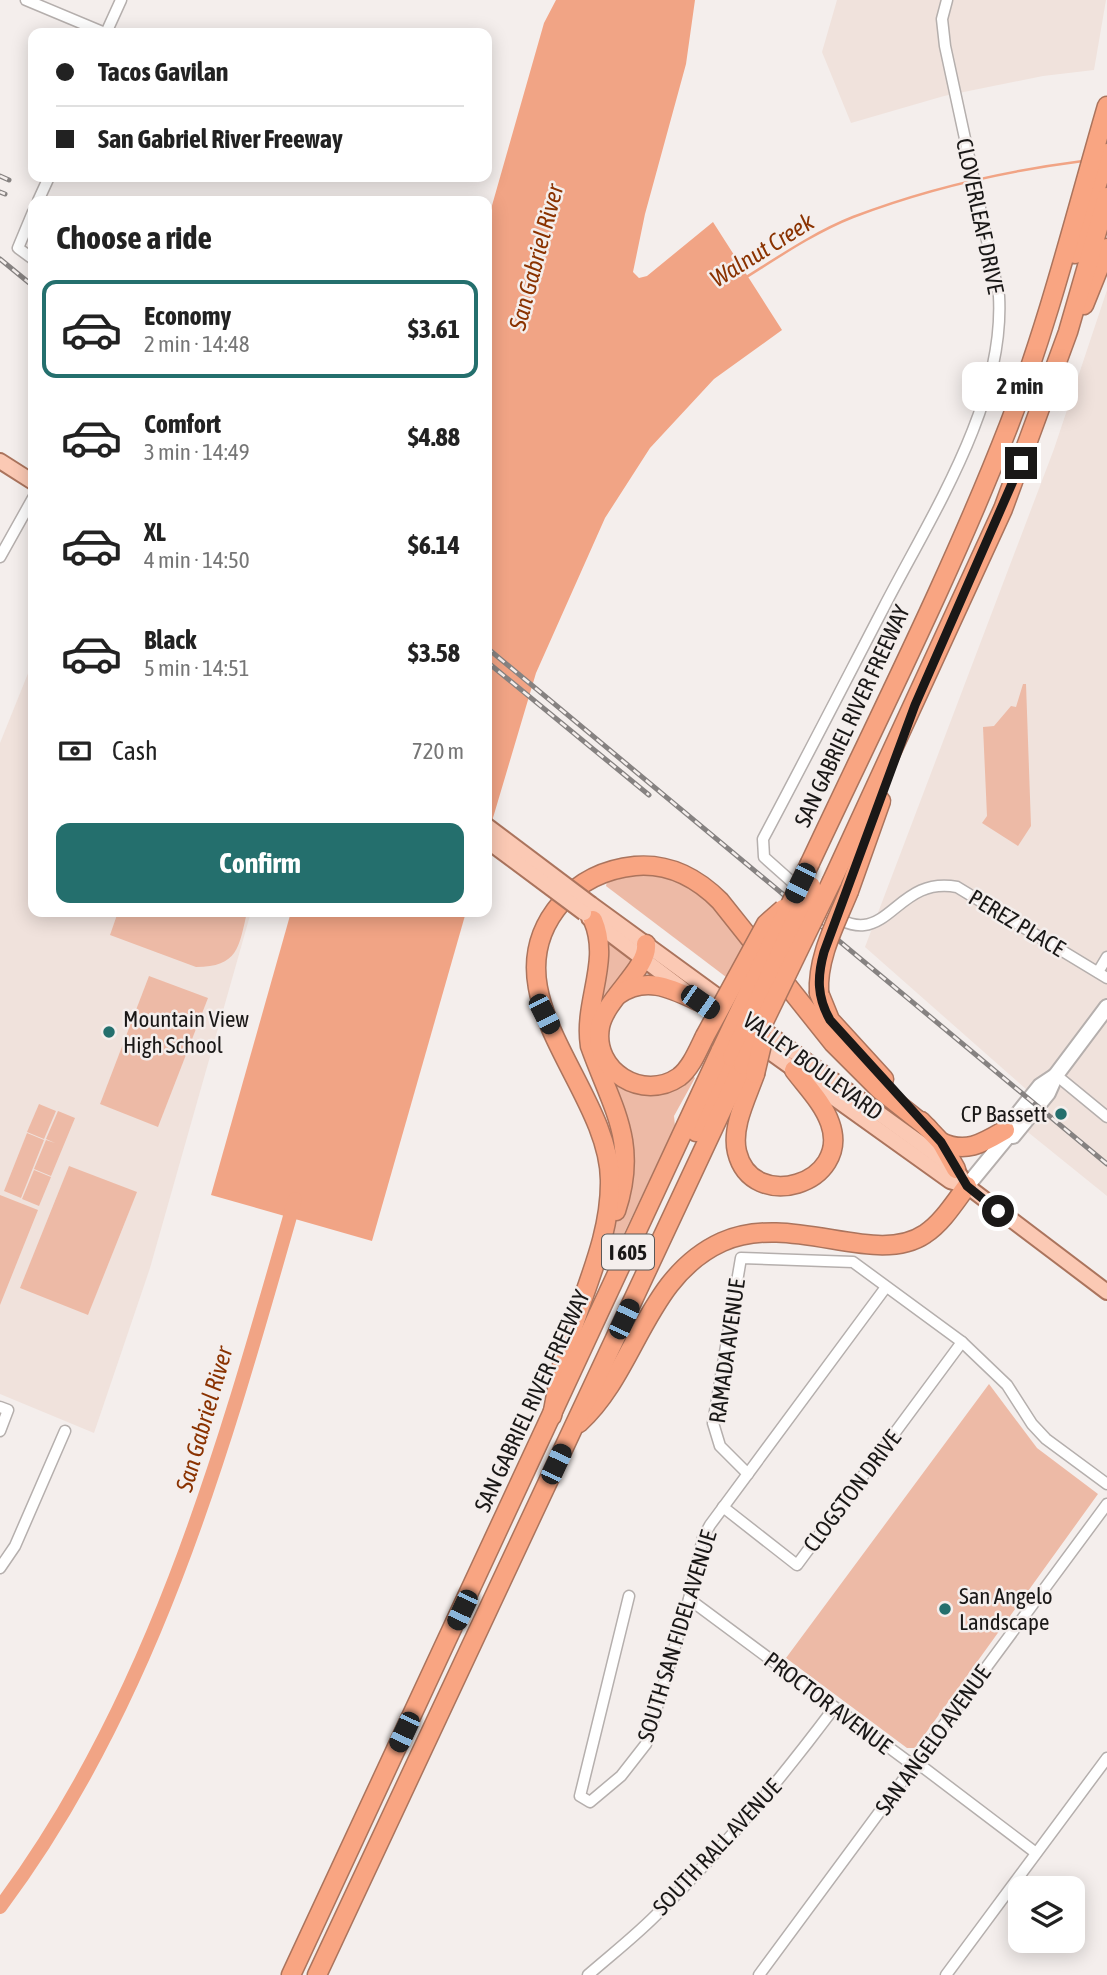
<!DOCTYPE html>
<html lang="en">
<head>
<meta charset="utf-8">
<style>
  :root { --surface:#fff; --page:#f2f2f2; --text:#222; --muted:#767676; --line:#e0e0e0; --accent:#246f6d }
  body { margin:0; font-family:"Asap Condensed",sans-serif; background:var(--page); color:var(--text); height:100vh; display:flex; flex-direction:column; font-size:26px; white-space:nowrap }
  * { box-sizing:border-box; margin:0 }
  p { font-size:23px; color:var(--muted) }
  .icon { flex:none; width:38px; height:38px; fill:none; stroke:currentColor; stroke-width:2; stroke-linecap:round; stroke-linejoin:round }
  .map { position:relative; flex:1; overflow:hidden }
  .sheet { position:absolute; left:28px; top:196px; width:464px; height:721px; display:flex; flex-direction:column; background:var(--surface); border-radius:14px; box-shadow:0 4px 18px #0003 }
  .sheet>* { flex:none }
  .hud { position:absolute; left:28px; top:28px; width:464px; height:154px; border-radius:14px; box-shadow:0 4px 18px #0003; display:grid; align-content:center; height:154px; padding:0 28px; background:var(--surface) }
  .buttons { position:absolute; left:1008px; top:1876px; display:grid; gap:14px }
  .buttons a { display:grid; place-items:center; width:77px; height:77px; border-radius:14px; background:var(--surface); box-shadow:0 4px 18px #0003; font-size:35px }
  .end { position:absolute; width:32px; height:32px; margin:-16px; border:9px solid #1a1817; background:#fff; box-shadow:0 0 0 4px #fff }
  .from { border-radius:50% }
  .bubble { position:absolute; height:49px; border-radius:14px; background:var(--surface); box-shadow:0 4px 18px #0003; font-size:23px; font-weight:700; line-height:49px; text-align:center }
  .car { position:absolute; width:21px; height:42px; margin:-21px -10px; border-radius:9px; box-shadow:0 0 5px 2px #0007; background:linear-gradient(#222 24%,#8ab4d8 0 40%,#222 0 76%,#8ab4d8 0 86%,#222 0) }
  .hud b { display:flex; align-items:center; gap:24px; height:66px; font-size:26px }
  .hud b+b { border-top:2px solid var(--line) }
  .hud i { width:18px; height:18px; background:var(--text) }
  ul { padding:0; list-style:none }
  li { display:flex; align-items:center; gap:21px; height:98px; margin:0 14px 10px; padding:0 14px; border:4px solid transparent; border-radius:14px }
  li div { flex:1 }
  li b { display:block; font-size:26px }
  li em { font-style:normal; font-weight:700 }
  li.current { border-color:var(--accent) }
  li>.icon { width:63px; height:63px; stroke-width:1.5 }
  h2 { padding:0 28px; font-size:32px; line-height:84px }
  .pay { display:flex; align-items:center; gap:18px; height:77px; padding:0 28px; font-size:26px }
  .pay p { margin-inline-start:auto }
  .button { display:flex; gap:14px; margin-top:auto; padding:14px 28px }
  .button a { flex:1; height:80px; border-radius:14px; background:var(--accent); color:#fff; font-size:28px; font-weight:700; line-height:80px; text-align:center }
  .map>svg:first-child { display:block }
</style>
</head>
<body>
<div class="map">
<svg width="1107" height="1975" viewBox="0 0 1107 1975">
  <rect width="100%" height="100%" fill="#f4eeec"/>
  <!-- built -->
  <g fill="#f0e2dc">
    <polygon points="837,0 1106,0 1094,70 1043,76 944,96 851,123 822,52"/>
    <polygon points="1107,290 1107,1196 1008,1116 1027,1090 865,947 1054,449"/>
    <polygon points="33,661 33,912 251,912 150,1268 94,1433 0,1394 0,743"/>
  </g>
  <!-- green -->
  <g fill="#edbaa6">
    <polygon points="1023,684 1026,684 1031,826 1018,846 982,823 987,816 983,727 994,726 1011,706 1016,707"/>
    <polygon points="636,875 671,875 705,892 751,947 730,980 606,886 607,882"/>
    <path d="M118 912H247C239 947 238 967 196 967L110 935Z"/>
    <path d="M605 940 634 962C622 979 604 997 598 1017 585 1061 627 1102 671 1087 683 1082 691 1068 698 1065L692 1075 695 1078 674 1116 675 1126 618 1246 608 1241C638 1170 639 1159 610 1088 603 1070 593 1051 592 1031 591 1000 608 971 605 940Z"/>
    <polygon points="149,976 208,998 158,1127 100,1104"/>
    <polygon points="39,1104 56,1111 44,1139 27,1132"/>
    <polygon points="58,1111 75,1118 51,1176 34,1169 46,1140 55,1143 46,1139"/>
    <polygon points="27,1133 44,1140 21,1198 4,1191"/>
    <polygon points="69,1166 137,1192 88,1315 20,1288"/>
    <polygon points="34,1170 51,1177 39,1206 22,1199"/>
    <polygon points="0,1195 38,1210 0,1305"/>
    <polygon points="989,1384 1037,1448 1098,1494 915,1748 907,1748 786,1658"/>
  </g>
  <!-- water -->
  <g fill="#f1a485">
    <polygon points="556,0 695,0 686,64 645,214 633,272 639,278 647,276 713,222 782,330 714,379 650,448 605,518 536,673 487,838 487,223 544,23"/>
    <polygon points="291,912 466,912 372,1241 211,1195"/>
  </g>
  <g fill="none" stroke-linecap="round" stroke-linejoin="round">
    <!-- stream -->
    <path stroke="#f1a485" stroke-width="2.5" d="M745 278C780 256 815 232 853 217 926 189 1005 171 1083 161"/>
    <!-- river -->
    <path stroke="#f1a485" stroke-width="14" d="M0 1907C155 1700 225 1444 295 1199"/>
    <defs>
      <g id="street">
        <polyline points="26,0 105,33"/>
        <polyline points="106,33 121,0"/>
        <polyline points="38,201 49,177"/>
        <polyline points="33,212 18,248 33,259"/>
        <polyline points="0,557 33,498"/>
        <path d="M801 890 764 857 763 839C804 762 844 684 884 607 932 514 1005 403 999 296L945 46 942 19 947 0"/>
        <path d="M818 904C888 965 889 874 957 887L1107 978"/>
        <polyline points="1098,972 1107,957"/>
        <polyline points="1056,1075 1107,1117"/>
        <polyline points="0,1407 8,1410 0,1431"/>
        <polyline points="748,1474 720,1446 713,1423 741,1258 853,1262 962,1342 1007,1385 1032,1424 1046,1439 1107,1484"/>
        <polyline points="723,1507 797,1565 962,1342"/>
        <polyline points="0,1568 15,1546 65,1431"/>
        <polyline points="629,1596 580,1796 590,1802 621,1776 646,1744 689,1599 703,1538 710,1525 886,1287"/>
        <polyline points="689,1599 914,1766 924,1768 1036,1853"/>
        <path d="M588 1975C612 1954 638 1934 660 1911 724 1848 780 1780 834 1708"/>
        <polyline points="759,1975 1107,1504"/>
        <polyline points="946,1975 1107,1758"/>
      </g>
      <g id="secondary">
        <polyline points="1008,1136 1005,1130 1040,1086 1055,1076"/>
        <polyline points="967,1186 1008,1136 1013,1136 1048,1093 1056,1075 1107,1007"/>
      </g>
      <g id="primary">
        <polyline points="0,461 33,482"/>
        <polyline points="591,904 731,1006"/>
        <polyline points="589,918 700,1002 950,1181 967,1186"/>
        <polyline points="753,1022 956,1169 967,1186 1107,1292"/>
      </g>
      <g id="highway">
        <polyline points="1075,254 1107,153"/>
        <polyline points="1084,305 1107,248"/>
        <path d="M810 863C878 718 951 574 1009 425 1049 322 1076 212 1107 106"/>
        <polyline points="832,881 1003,509 1068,332 1107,197"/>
        <polyline points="849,891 881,801"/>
        <path d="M593 920C611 962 583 1002 590 1046 612 1108 639 1142 616 1211"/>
        <path d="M646 944C649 968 605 999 600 1027 592 1071 643 1102 679 1077 691 1068 698 1050 705 1036"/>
        <polyline points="819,993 830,1020 884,1079"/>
        <path d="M618 995C646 975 672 989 700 1002"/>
        <path d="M755 1074C747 1097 731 1127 737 1152 752 1214 852 1184 830 1123 823 1103 806 1086 794 1070"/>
        <polyline points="921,1121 941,1142 956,1169"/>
        <polyline points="696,1132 732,1057"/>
        <path d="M941 1142C966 1154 983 1143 1005 1130"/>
        <path d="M552 1416C556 1396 559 1374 565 1354 580 1296 611 1241 610 1180 609 1087 484 993 561 903 580 881 606 869 635 866 669 863 697 878 720 901L833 1043 880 1090 928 1128"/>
        <path d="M579 1423C637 1370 645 1277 722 1242 792 1211 875 1268 925 1234 942 1223 955 1202 967 1186"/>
        <polyline points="291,1975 721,1050"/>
        <polyline points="317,1975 743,1065"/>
      </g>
    </defs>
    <!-- street casing -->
    <use href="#street" stroke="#b5afad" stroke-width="13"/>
    <!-- secondary casing -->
    <use href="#secondary" stroke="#b5afad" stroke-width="18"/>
    <!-- primary casing -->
    <use href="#primary" stroke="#ab745d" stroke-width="18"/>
    <!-- highway casing -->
    <use href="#highway" stroke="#ab745d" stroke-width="21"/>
    <!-- street -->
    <use href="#street" stroke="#fff" stroke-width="10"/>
    <!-- secondary -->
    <use href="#secondary" stroke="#fff" stroke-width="14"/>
    <!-- primary -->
    <use href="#primary" stroke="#fbc9b4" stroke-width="14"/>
    <!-- highway -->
    <use href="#highway" stroke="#f9a582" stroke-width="18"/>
    <defs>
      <g id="rail">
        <polyline points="0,176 9,180"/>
        <polyline points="0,192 5,194"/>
        <polyline points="0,259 33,286"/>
        <polyline points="486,647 1107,1164"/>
        <polyline points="486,661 649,795"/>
      </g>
    </defs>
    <!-- rail casing -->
    <use href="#rail" stroke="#868281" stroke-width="5"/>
    <!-- rail -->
    <use href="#rail" stroke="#f4eeec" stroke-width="2.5" stroke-dasharray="8" stroke-linecap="butt"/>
    <defs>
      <g id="primary-bridge">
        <polyline points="486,825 591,904"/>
        <polyline points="486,840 584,913"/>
      </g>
      <g id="highway-bridge">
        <path d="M819 993C817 957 836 923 849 891"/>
        <polyline points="705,1036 766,924 783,909"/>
        <polyline points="721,1050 810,863"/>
        <polyline points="732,1057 811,886"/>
        <polyline points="743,1065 832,881"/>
        <polyline points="755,1074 763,1040"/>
      </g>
    </defs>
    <!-- primary-bridge casing -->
    <use href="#primary-bridge" stroke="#ab745d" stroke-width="18" stroke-linecap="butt"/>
    <!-- highway-bridge casing -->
    <use href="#highway-bridge" stroke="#ab745d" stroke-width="21" stroke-linecap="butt"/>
    <!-- primary-bridge -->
    <use href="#primary-bridge" stroke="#fbc9b4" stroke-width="14"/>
    <!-- highway-bridge -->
    <use href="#highway-bridge" stroke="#f9a582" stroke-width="18"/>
  </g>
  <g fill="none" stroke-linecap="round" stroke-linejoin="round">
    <!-- route -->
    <path stroke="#1a1817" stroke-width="9" d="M998 1211 967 1186 941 1142 830 1020C817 997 817 977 824 952L915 705 1021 463"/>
  </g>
  <!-- markers -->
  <g fill="#246f6d" stroke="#f4eeec" stroke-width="2.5">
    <circle cx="109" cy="1032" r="7"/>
    <circle cx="1061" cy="1114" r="7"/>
    <circle cx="945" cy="1609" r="7"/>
  </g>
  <g text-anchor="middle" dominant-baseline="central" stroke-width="5" stroke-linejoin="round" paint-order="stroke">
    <!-- shield labels -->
    <rect fill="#f4eeec" stroke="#5b5857" stroke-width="2" x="602" y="1234.5" width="52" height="35" rx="5"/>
    <g font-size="21" font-weight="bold" fill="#1a1817">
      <text x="628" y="1252">I 605</text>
    </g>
    <!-- street labels -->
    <g font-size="23" fill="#1a1817" stroke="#f4eeec">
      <text transform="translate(980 216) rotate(78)">CLOVERLEAF DRIVE</text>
      <text transform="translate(852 716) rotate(-65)">SAN GABRIEL RIVER FREEWAY</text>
      <text transform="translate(1017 923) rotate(31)">PEREZ PLACE</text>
      <text transform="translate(813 1066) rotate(36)">VALLEY BOULEVARD</text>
      <text transform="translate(727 1351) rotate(-82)">RAMADA AVENUE</text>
      <text transform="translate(532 1401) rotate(-65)">SAN GABRIEL RIVER FREEWAY</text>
      <text transform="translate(852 1491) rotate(-53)">CLOGSTON DRIVE</text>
      <text transform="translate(677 1636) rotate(-73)">SOUTH SAN FIDEL AVENUE</text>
      <text transform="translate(828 1703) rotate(37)">PROCTOR AVENUE</text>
      <text transform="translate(933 1740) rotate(-54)">SAN ANGELO AVENUE</text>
      <text transform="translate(717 1847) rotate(-47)">SOUTH RALL AVENUE</text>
    </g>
    <!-- poi labels -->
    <g font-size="23" fill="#1a1817" stroke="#f4eeec" text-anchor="start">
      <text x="123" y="1019">Mountain View<tspan x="123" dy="26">High School</tspan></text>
      <text x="1047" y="1114" text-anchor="end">CP Bassett</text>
      <text x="959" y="1596">San Angelo<tspan x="959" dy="26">Landscape</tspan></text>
    </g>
    <!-- water labels -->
    <g font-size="24" font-style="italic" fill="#8a3200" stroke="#f4eeec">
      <text transform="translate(762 250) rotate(-32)">Walnut Creek</text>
      <text transform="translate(536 257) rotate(-75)">San Gabriel River</text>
      <text transform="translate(204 1419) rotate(-74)">San Gabriel River</text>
    </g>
  </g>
</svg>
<div class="buttons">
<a><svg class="icon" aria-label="layers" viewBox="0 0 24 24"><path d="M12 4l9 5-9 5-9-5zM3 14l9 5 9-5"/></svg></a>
</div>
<i class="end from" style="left:998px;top:1211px"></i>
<i class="end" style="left:1021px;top:463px"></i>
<div class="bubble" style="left:962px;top:362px;width:116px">2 min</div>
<i class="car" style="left:800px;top:883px;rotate:206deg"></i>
<i class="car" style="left:700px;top:1002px;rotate:125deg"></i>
<i class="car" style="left:544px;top:1014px;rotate:153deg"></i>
<i class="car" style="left:624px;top:1319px;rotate:25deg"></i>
<i class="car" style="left:556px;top:1464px;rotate:25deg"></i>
<i class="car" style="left:462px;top:1610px;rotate:205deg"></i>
<i class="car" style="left:404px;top:1732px;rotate:205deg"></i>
<div class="hud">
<b><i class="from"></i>Tacos Gavilan</b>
<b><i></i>San Gabriel River Freeway</b>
</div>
<section class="sheet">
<h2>Choose a ride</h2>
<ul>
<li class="current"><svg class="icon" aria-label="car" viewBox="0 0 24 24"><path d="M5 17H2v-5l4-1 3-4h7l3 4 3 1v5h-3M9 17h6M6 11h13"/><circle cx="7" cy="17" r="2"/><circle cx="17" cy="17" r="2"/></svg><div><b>Economy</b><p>2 min · 14:48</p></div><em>$3.61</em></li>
<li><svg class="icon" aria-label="car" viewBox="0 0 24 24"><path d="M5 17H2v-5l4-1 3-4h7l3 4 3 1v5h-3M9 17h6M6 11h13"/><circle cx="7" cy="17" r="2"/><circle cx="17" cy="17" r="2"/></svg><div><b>Comfort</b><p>3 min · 14:49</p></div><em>$4.88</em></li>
<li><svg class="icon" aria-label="car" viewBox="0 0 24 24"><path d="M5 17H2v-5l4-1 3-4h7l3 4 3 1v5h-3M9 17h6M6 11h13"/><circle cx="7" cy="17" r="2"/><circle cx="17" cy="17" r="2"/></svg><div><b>XL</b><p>4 min · 14:50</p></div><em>$6.14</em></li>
<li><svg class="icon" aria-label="car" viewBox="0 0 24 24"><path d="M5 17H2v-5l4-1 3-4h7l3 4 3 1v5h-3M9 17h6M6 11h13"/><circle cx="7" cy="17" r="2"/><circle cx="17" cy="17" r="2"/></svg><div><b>Black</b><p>5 min · 14:51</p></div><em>$3.58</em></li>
</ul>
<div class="pay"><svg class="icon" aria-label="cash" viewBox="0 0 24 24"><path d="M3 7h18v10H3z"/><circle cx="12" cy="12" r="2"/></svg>Cash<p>720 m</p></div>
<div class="button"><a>Confirm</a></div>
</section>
</div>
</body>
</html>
